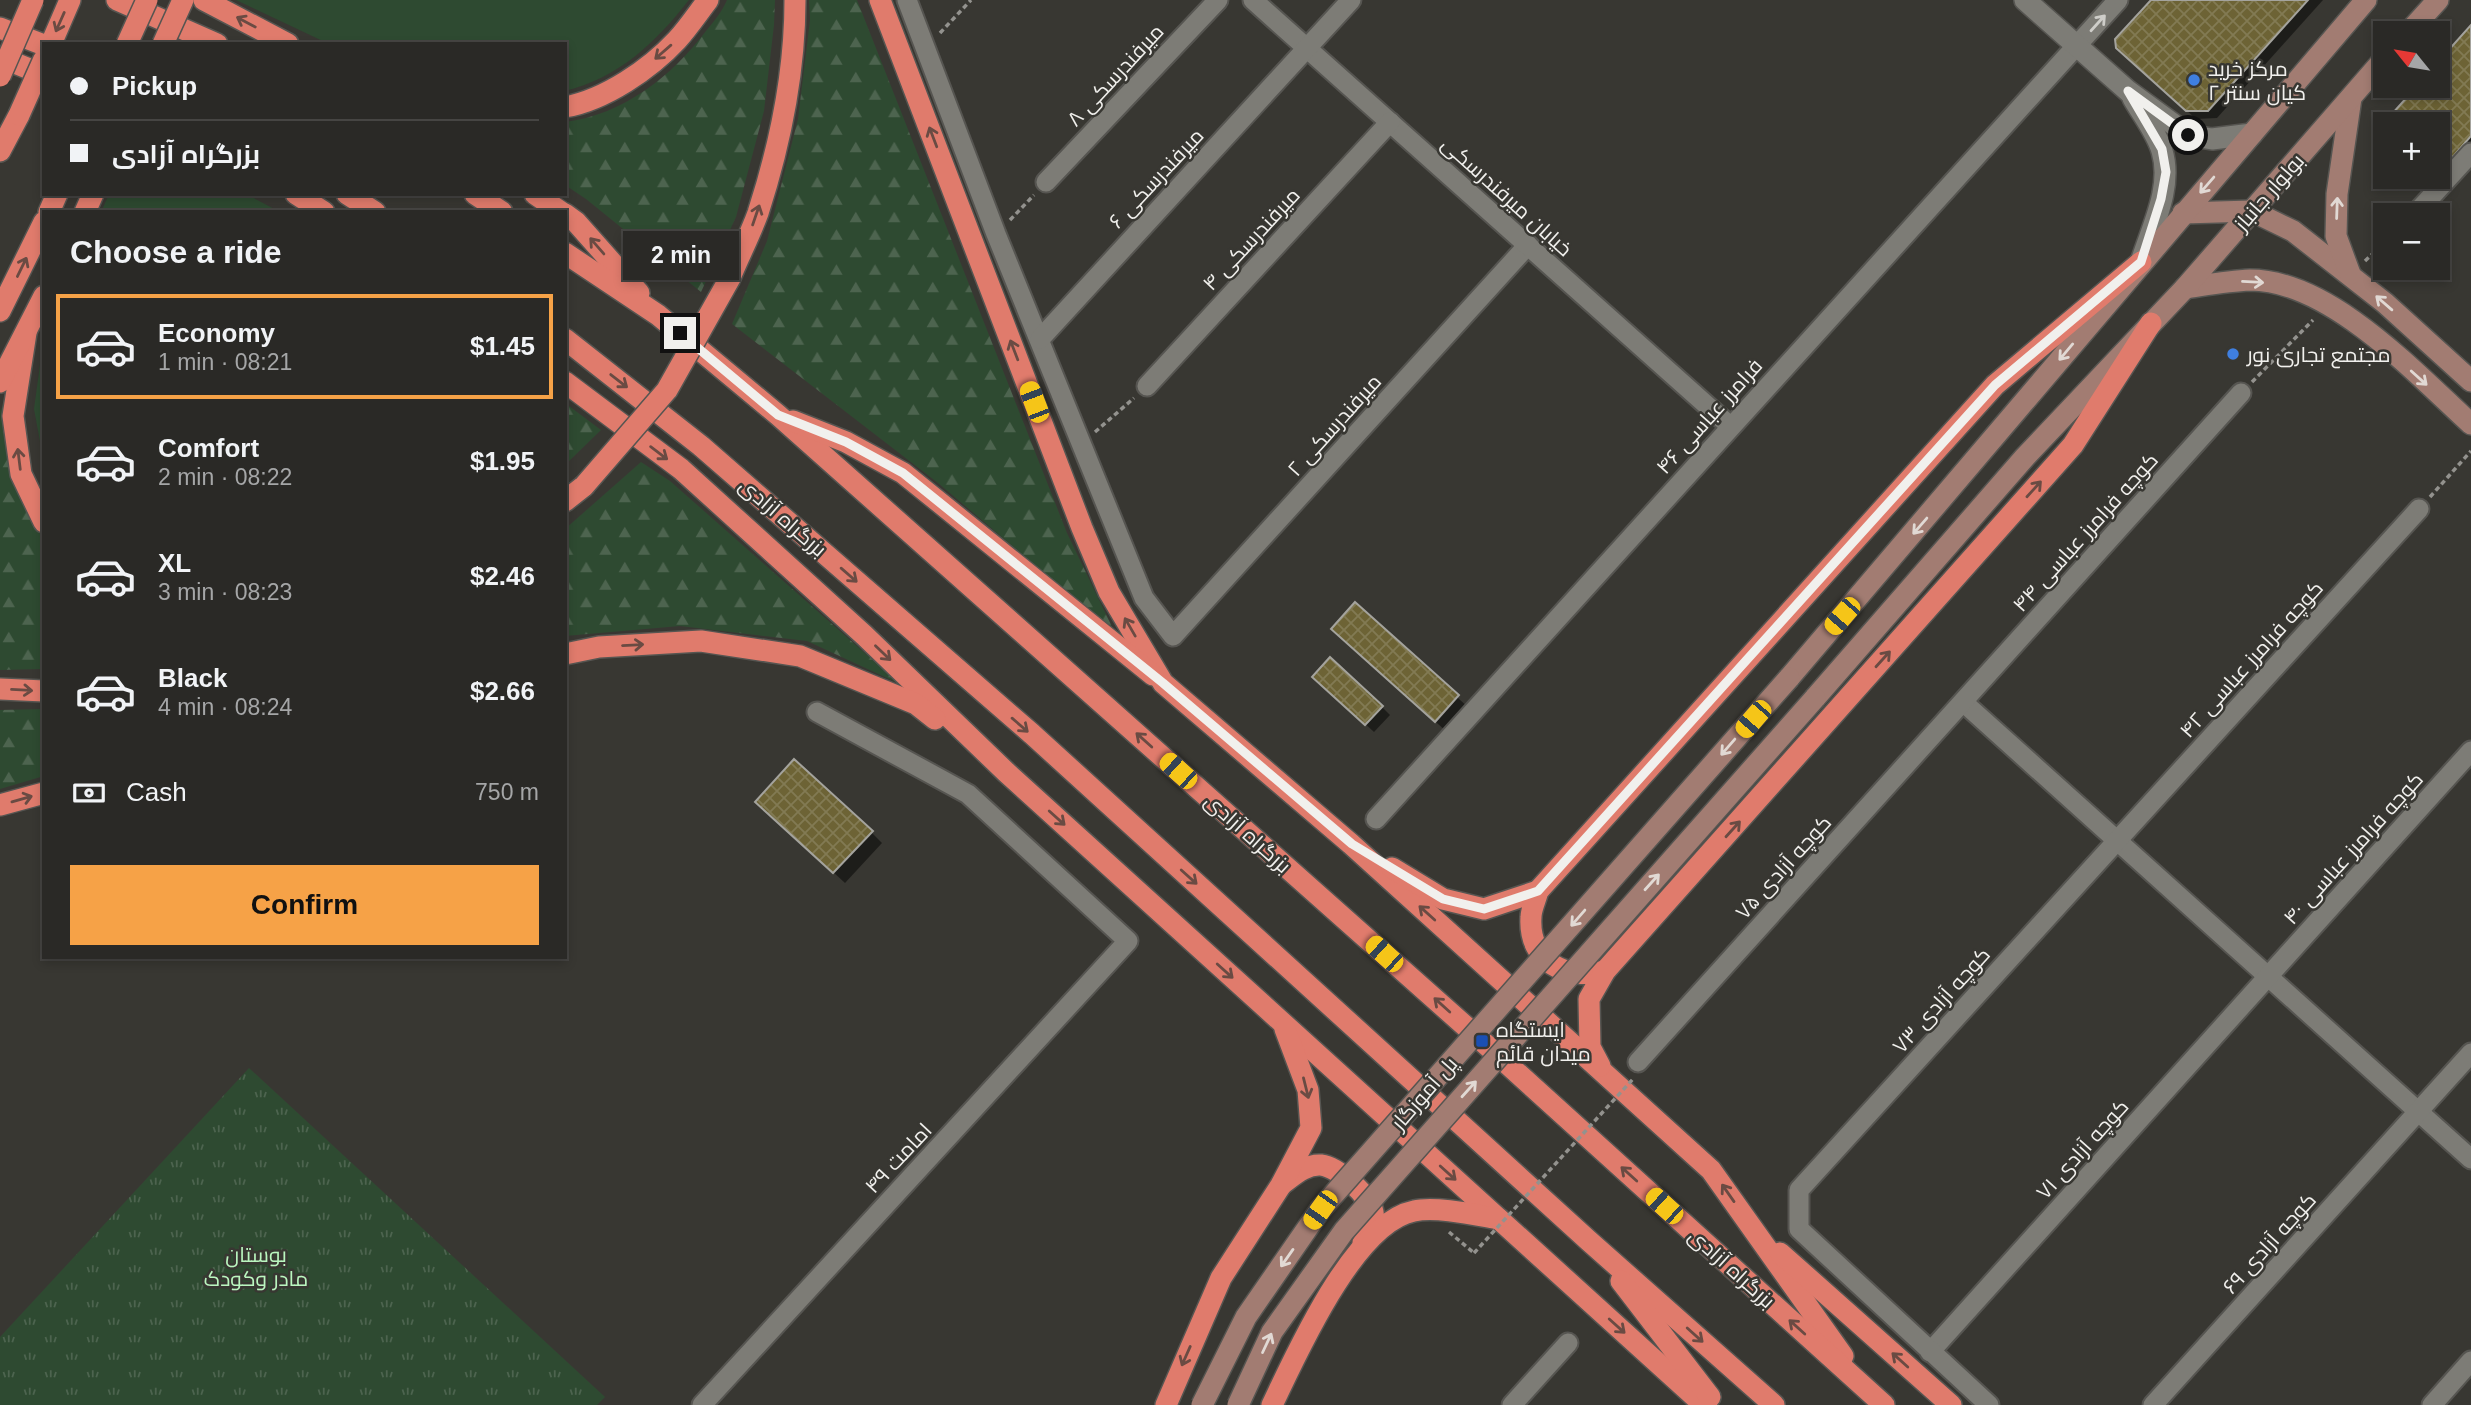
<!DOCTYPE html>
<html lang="en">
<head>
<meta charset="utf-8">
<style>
  :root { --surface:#2a2926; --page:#363532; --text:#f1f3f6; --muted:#a5a6a7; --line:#464543; --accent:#f6a247 }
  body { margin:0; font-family:Arial,Cairo,sans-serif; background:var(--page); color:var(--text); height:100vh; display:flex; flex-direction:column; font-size:26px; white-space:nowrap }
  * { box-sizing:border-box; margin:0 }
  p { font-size:23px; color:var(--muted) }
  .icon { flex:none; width:38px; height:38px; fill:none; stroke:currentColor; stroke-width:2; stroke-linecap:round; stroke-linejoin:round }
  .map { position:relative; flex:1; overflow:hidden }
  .drawer { position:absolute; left:42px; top:210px; width:525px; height:749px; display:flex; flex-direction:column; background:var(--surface); border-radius:0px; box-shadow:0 4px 10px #0003,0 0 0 2px var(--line) }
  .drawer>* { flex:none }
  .banner { position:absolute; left:42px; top:42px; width:525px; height:154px; border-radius:0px; box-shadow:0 4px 10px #0003,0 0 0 2px var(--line); display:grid; align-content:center; height:154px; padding:0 28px; background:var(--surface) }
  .needle { width:46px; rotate:300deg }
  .tools { position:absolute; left:2373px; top:21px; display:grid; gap:14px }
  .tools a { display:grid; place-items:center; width:77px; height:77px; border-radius:0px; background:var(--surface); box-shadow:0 4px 10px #0003,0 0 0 2px var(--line); font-size:35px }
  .end { position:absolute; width:32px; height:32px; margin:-16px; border:9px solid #f1f0ed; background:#111; box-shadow:0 0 0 4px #111 }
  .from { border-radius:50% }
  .bubble { position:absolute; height:49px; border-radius:0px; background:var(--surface); box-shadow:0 4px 10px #0003,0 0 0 2px var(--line); font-size:23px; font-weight:600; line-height:49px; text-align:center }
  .car { position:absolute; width:21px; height:42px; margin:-21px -10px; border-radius:9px; box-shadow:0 0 5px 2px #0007; background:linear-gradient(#f5c518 24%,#345 0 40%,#f5c518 0 76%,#345 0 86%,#f5c518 0) }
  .banner b { display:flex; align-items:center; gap:24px; height:66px; font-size:26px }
  .banner b+b { border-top:2px solid var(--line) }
  .banner i { width:18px; height:18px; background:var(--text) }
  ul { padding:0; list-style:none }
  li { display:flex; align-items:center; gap:21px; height:105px; margin:0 14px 10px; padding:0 14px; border:4px solid transparent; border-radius:0px }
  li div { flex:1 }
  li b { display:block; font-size:26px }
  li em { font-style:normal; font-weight:600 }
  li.selected { border-color:var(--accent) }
  li>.icon { width:63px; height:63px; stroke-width:1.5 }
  h2 { padding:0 28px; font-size:32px; line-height:84px }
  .pay { display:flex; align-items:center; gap:18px; height:77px; padding:0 28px; font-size:26px }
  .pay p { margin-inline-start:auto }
  .action { display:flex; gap:14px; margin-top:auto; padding:14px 28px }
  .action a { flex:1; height:80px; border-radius:0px; background:var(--accent); color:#111; font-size:28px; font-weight:600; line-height:80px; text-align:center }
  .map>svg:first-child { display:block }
</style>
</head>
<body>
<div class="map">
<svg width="2471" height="1405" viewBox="0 0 2471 1405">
  <defs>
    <pattern id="forest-firs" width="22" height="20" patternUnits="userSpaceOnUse" patternTransform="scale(1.75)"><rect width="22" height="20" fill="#2e4a31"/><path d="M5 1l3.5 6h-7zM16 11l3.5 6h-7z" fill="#4d644f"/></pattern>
    <pattern id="park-tufts" width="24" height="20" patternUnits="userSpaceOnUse" patternTransform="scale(1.75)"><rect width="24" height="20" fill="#2e4a31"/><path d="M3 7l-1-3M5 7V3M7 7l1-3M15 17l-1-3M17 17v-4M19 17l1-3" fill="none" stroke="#4d644f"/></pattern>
    <pattern id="building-cross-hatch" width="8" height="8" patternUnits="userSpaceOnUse" patternTransform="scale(1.75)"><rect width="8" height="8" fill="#6d6335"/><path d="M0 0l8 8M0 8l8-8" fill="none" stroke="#827a53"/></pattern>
  </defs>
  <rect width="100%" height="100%" fill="#383732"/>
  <!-- grass -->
  <g fill="#2e4a31">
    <path d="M236 0H689C656 42 619 78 565 91V44H329Z"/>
    <polygon points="109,194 246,194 280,212 101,212"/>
    <polygon points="44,335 44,463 34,409"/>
  </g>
  <!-- forest -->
  <g fill="url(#forest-firs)">
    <path d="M727 0H775L774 25 764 111 736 217 701 292 586 199 565 185V122C623 115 672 76 706 31 714 21 722 12 727 0Z"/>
    <polygon points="809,0 857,0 1067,533 1115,633 938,483 732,324 767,241 798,119 810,20"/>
    <polygon points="565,403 601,430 565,465"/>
    <path d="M3 405C10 449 13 500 44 535V669L0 670V411Z"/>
    <polygon points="641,462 670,481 900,684 807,641 680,626 565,636 565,529"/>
    <polygon points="44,709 44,776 0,789 0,710"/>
  </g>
  <!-- park -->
  <polygon fill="url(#park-tufts)" points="249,1068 605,1397 597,1405 0,1405 0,1337"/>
  <!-- shadow -->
  <g fill="#0007">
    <polygon points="2153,0 2323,0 2217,118 2196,119 2127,56"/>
    <polygon points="2471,27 2471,153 2448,180 2438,171 2438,124 2386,124 2419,86 2438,86 2438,65"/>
    <polygon points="1355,605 1469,708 1447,732 1344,640"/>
    <polygon points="1323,685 1382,707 1390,715 1374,732"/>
    <polygon points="769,813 871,832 882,843 845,883"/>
  </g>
  <!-- building -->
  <g fill="url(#building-cross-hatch)" stroke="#a4a39d" stroke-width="2">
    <polygon points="2151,0 2308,0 2208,111 2186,111 2116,48 2115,39"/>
    <polygon points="2471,25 2471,136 2439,173 2438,124 2383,124 2417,86 2438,86 2438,62"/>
    <polygon points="1355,602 1459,695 1435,722 1331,629"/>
    <polygon points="1330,657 1383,706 1365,725 1312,677"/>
    <polygon points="794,759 873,831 833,873 755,802"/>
  </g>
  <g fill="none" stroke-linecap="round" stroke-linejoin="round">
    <defs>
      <g id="minor">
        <polyline points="907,0 996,234 1144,598 1173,636 1528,245"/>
        <polyline points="1253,0 1730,426"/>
        <polyline points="1046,182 1218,0"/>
        <polyline points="2418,211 2471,153"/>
        <polyline points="1040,339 1351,0"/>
        <polyline points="1147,386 1390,122"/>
        <polyline points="1963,702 2471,1159"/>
        <polyline points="1376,819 2118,0"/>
        <polyline points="1638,1062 2241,393"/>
        <polyline points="1930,1352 2471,751"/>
        <polyline points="702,1405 1128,941 968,794 817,712"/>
        <polyline points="1512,1405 1568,1343"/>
        <polyline points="1989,1405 1799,1229 1799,1190 2419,509"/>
        <polyline points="2153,1405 2471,1053"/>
        <polyline points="2432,1405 2471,1361"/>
      </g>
      <g id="tertiary">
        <polyline points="2025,0 2128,91 2188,135 2212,139 2252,134"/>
        <path d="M2133 98C2142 114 2157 133 2162 151 2173 187 2152 227 2141 262"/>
      </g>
      <g id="secondary">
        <polyline points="2408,33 2438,0"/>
        <polyline points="2183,213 2252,211 2293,231 2385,303 2471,381"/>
        <polyline points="2350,274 2336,236 2337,194 2351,98"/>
        <path d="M2185 288C2206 285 2228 281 2250 280 2330 280 2415 373 2471 424"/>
        <polyline points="1789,678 2366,0"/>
        <polyline points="1815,698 2025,457 2185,288 2385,58"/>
      </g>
      <g id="trunk">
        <polyline points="117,0 217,44"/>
        <polyline points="204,0 288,44"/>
        <polyline points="880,0 1082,528 1109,592 1163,683 1351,844 1711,1170 1843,1356"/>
        <polyline points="0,28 44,45"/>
        <polyline points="51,44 70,0"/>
        <polyline points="0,57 44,75"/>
        <path d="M565 107C605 100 650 69 677 40 688 28 698 13 708 0"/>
        <polyline points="0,151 19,115"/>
        <polyline points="296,194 324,212"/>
        <polyline points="347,194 375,212"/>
        <polyline points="475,194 502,212"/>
        <polyline points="535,194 561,212"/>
        <polyline points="49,212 57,194"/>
        <polyline points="85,212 93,194"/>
        <polyline points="565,214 576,222 639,293"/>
        <polyline points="565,253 658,315 778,415 1482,1041 1884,1405"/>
        <path d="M730 278C739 256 750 235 758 213 780 145 795 72 795 0"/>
        <polyline points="0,311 44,222"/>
        <polyline points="26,333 13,416 21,474 44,522"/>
        <polyline points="565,339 701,446 1032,734 1589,1241 1774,1405"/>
        <polyline points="0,382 44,296"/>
        <polyline points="565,382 681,469 864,635 1006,772 1704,1405"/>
        <polyline points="793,421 846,442 903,473 1153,675"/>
        <polyline points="565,501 584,486"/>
        <polyline points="565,654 599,647 701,641 800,656 916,704 935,719"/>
        <polyline points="0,689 44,691"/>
        <polyline points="0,805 44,793"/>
        <polyline points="1392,868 1443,899 1484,909 1538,891"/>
        <path d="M1605 971C1567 981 1528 962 1531 917 1531 909 1536 899 1538 891L1995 385 2141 262"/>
        <polyline points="1600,1066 1590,1047 1589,999 1605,971 2073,445 2151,323"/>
        <path d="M1282 1184C1294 1175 1306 1164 1321 1165 1338 1167 1370 1196 1373 1212 1375 1224 1370 1234 1363 1243"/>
        <polyline points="1780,1253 1951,1405"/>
        <polyline points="1621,1281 1710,1397"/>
        <polyline points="1166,1405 1221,1278 1281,1185 1311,1128 1308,1090 1285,1029"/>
        <path d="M1272 1405C1297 1353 1354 1223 1414 1211 1436 1206 1476 1215 1499 1219"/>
      </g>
    </defs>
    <!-- minor casing -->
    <use href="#minor" stroke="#565551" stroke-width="23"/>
    <!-- tertiary casing -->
    <use href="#tertiary" stroke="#565551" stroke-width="24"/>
    <!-- secondary casing -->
    <use href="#secondary" stroke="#565551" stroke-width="24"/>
    <!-- trunk casing -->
    <use href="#trunk" stroke="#565551" stroke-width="24"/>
    <!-- path -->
    <g stroke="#93928e" stroke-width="3.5" stroke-dasharray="5 3.5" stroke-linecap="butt">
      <polyline points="940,33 971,0"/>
      <polyline points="1010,220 1034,195"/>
      <polyline points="2365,261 2385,242"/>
      <polyline points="2252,382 2313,320"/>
      <polyline points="1095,432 1134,398"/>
      <polyline points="2430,497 2471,451"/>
      <polyline points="1449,1232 1474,1253"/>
    </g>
    <!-- minor -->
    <use href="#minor" stroke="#7d7c76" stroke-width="19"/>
    <!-- tertiary -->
    <use href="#tertiary" stroke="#7d7c76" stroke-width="21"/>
    <!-- secondary -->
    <use href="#secondary" stroke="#a27c72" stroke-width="21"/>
    <!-- trunk -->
    <use href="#trunk" stroke="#e07b6c" stroke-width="21"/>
    <defs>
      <g id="secondary-bridge">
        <polyline points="1202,1405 1246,1317 1320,1210 1789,678"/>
        <polyline points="1238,1405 1272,1332 1344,1231 1815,698"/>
      </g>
      <g id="trunk-bridge">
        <polyline points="127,44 147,0"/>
        <polyline points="163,44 183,0"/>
        <polyline points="0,76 33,0"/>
        <polyline points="19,115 44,59"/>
        <polyline points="584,486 667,390 730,278"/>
      </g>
    </defs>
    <!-- secondary-bridge casing -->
    <use href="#secondary-bridge" stroke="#565551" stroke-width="24" stroke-linecap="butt"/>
    <!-- trunk-bridge casing -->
    <use href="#trunk-bridge" stroke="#565551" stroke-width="24" stroke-linecap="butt"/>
    <!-- path-bridge -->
    <polyline stroke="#93928e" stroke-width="3.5" stroke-dasharray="5 3.5" stroke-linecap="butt" points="1474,1253 1633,1079"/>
    <!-- secondary-bridge -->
    <use href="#secondary-bridge" stroke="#a27c72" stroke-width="21"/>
    <!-- trunk-bridge -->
    <use href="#trunk-bridge" stroke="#e07b6c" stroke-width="21"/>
  </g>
  <!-- one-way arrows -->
  <defs><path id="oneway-shaft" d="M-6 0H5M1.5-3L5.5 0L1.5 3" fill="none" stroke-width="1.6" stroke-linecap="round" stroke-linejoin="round" transform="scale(1.75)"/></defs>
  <g stroke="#6a4b43">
    <use href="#oneway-shaft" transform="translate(60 22) rotate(114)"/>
    <use href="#oneway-shaft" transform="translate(246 22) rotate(-152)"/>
    <use href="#oneway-shaft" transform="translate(663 52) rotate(139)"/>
    <use href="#oneway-shaft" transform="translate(933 137) rotate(-111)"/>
    <use href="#oneway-shaft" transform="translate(756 215) rotate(-71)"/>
    <use href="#oneway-shaft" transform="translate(597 246) rotate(-131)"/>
    <use href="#oneway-shaft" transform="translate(22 267) rotate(-64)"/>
    <use href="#oneway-shaft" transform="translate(1014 350) rotate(-111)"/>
    <use href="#oneway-shaft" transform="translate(619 381) rotate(38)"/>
    <use href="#oneway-shaft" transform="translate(659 453) rotate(37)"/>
    <use href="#oneway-shaft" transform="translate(19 459) rotate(-97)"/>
    <use href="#oneway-shaft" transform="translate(2034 489) rotate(-48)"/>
    <use href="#oneway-shaft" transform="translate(849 575) rotate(41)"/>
    <use href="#oneway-shaft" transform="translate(1130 627) rotate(-120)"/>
    <use href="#oneway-shaft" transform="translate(633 645) rotate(-3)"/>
    <use href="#oneway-shaft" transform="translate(883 653) rotate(44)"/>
    <use href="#oneway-shaft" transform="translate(1883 659) rotate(-48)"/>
    <use href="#oneway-shaft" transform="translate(22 690) rotate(3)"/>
    <use href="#oneway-shaft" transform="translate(1020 725) rotate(41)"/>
    <use href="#oneway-shaft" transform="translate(1144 740) rotate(-138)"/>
    <use href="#oneway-shaft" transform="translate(22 799) rotate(-16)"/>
    <use href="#oneway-shaft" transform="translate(1057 818) rotate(42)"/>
    <use href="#oneway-shaft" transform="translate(1733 829) rotate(-48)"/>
    <use href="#oneway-shaft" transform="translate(1189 877) rotate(42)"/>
    <use href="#oneway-shaft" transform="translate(1427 913) rotate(-138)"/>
    <use href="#oneway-shaft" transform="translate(1225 971) rotate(42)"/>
    <use href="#oneway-shaft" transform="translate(1442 1005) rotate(-138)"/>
    <use href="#oneway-shaft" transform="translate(1306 1088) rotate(76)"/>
    <use href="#oneway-shaft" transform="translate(1448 1173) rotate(42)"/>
    <use href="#oneway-shaft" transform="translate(1629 1174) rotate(-138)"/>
    <use href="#oneway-shaft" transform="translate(1728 1193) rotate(-125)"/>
    <use href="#oneway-shaft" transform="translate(1617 1326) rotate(42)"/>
    <use href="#oneway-shaft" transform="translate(1797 1327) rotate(-138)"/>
    <use href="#oneway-shaft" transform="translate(1695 1335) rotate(42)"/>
    <use href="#oneway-shaft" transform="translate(1186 1356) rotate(114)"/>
    <use href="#oneway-shaft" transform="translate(1900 1360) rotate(-138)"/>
  </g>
  <use stroke="#cecdc9" href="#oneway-shaft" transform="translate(2098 23) rotate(-48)"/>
  <g stroke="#e1d9d4">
    <use href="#oneway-shaft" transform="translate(2207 185) rotate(131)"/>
    <use href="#oneway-shaft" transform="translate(2337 208) rotate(-88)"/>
    <use href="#oneway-shaft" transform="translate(2253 282) rotate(3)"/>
    <use href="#oneway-shaft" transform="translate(2384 303) rotate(-139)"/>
    <use href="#oneway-shaft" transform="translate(2066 352) rotate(130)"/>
    <use href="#oneway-shaft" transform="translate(2419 378) rotate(42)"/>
    <use href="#oneway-shaft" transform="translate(1920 526) rotate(131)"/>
    <use href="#oneway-shaft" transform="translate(1728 747) rotate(131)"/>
    <use href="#oneway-shaft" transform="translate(1652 882) rotate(-48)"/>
    <use href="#oneway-shaft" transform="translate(1578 918) rotate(131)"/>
    <use href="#oneway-shaft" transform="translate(1469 1089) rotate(-48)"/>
    <use href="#oneway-shaft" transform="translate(1287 1258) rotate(125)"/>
    <use href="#oneway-shaft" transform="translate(1267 1343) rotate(-65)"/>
  </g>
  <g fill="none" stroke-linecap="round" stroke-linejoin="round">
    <!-- route -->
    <polyline stroke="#f1f0ed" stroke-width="9" points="680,333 778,415 846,442 903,473 1163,683 1352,844 1443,899 1484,909 1538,891 1995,385 2141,262 2161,199 2166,172 2162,149 2128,91 2188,135"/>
  </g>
  <!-- markers -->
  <g fill="#3f7fe0" stroke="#383732" stroke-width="2.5">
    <circle cx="2194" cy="80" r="7"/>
    <circle cx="2233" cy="354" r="7"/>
  </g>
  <rect fill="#1a4fb4" stroke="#383732" stroke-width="2.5" x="1475" y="1034" width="14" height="14" rx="3.5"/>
  <g text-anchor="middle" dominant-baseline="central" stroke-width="5" stroke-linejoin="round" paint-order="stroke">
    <!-- poi labels -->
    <g font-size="21" fill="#f1f0ed" stroke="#383732" text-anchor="start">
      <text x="2208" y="68">مرکز خرید<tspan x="2208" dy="24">کیان سنتر ۲</tspan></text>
      <text x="2247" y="354">مجتمع تجاری نور</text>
      <text x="1496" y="1029">ایستگاه<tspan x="1496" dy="24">میدان قائم</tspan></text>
    </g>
    <!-- street labels -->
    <g font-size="21" fill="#f1f0ed" stroke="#383732">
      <text transform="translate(1115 75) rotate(-47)">میرفندرسکی ۸</text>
      <text transform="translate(1156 178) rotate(-47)">میرفندرسکی ۶</text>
      <text transform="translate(2269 192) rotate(-49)">بولوار جانباز</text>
      <text transform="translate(1507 196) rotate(42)">خیابان میرفندرسکی</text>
      <text transform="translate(1251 239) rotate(-47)">میرفندرسکی ۴</text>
      <text transform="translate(1709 416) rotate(-48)">فرامرز عباسی ۴۶</text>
      <text transform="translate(1334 425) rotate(-48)">میرفندرسکی ۲</text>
      <text transform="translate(783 517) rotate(41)">بزرگراه آزادی</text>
      <text transform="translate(2085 532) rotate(-48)">کوچه فرامرز عباسی ۴۴</text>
      <text transform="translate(2251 659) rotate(-48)">کوچه فرامرز عباسی ۴۲</text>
      <text transform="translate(1248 833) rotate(42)">بزرگراه آزادی</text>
      <text transform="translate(2353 848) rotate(-48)">کوچه فرامرز عباسی ۴۰</text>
      <text transform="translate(1783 867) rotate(-48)">کوچه آزادی ۷۵</text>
      <text transform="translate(1941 1000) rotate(-48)">کوچه آزادی ۷۳</text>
      <text transform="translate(1424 1093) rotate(-49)">پل آموزگار</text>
      <text transform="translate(2082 1149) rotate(-48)">کوچه آزادی ۷۱</text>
      <text transform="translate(898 1158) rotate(-47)">امامت ۴۹</text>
      <text transform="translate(2269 1243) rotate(-48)">کوچه آزادی ۶۹</text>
      <text transform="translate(1732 1268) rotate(42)">بزرگراه آزادی</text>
    </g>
    <!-- park labels -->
    <g font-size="21" fill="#baf6bf" stroke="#383732">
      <text x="256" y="1254">بوستان<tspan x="256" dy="24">مادر وکودک</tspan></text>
    </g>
  </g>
</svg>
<div class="tools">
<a><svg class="needle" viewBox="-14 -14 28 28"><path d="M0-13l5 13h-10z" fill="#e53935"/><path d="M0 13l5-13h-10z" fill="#a5a6a7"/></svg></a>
<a>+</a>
<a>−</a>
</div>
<i class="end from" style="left:2188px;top:135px"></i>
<i class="end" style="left:680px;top:333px"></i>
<div class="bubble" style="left:623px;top:231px;width:116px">2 min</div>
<i class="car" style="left:1034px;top:402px;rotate:339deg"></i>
<i class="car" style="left:1842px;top:616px;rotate:221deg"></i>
<i class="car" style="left:1753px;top:719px;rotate:221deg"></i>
<i class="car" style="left:1178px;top:771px;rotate:312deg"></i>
<i class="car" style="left:1384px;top:954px;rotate:312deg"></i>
<i class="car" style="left:1664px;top:1206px;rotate:312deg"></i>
<i class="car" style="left:1320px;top:1210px;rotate:215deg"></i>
<div class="banner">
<b><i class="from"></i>Pickup</b>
<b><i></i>بزرگراه آزادی</b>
</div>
<section class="drawer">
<h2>Choose a ride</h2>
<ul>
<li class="selected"><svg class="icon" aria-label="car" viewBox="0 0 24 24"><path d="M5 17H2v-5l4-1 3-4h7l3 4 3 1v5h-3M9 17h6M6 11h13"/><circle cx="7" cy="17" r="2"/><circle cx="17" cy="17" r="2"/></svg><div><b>Economy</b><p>1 min · 08:21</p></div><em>$1.45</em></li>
<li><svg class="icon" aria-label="car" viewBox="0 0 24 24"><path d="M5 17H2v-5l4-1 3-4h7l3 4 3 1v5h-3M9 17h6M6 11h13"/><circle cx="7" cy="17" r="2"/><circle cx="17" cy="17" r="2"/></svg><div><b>Comfort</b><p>2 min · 08:22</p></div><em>$1.95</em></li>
<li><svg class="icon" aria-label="car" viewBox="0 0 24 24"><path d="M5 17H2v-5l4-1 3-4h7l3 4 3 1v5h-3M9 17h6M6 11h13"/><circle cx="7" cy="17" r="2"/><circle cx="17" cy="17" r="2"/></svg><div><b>XL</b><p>3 min · 08:23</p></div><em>$2.46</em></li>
<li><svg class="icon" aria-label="car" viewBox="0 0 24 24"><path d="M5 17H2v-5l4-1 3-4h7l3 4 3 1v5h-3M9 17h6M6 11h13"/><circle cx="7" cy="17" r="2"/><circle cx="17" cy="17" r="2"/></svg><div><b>Black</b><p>4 min · 08:24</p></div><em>$2.66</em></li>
</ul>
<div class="pay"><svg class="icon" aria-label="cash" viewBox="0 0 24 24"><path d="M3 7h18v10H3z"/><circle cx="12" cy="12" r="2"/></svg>Cash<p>750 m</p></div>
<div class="action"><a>Confirm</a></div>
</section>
</div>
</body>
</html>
